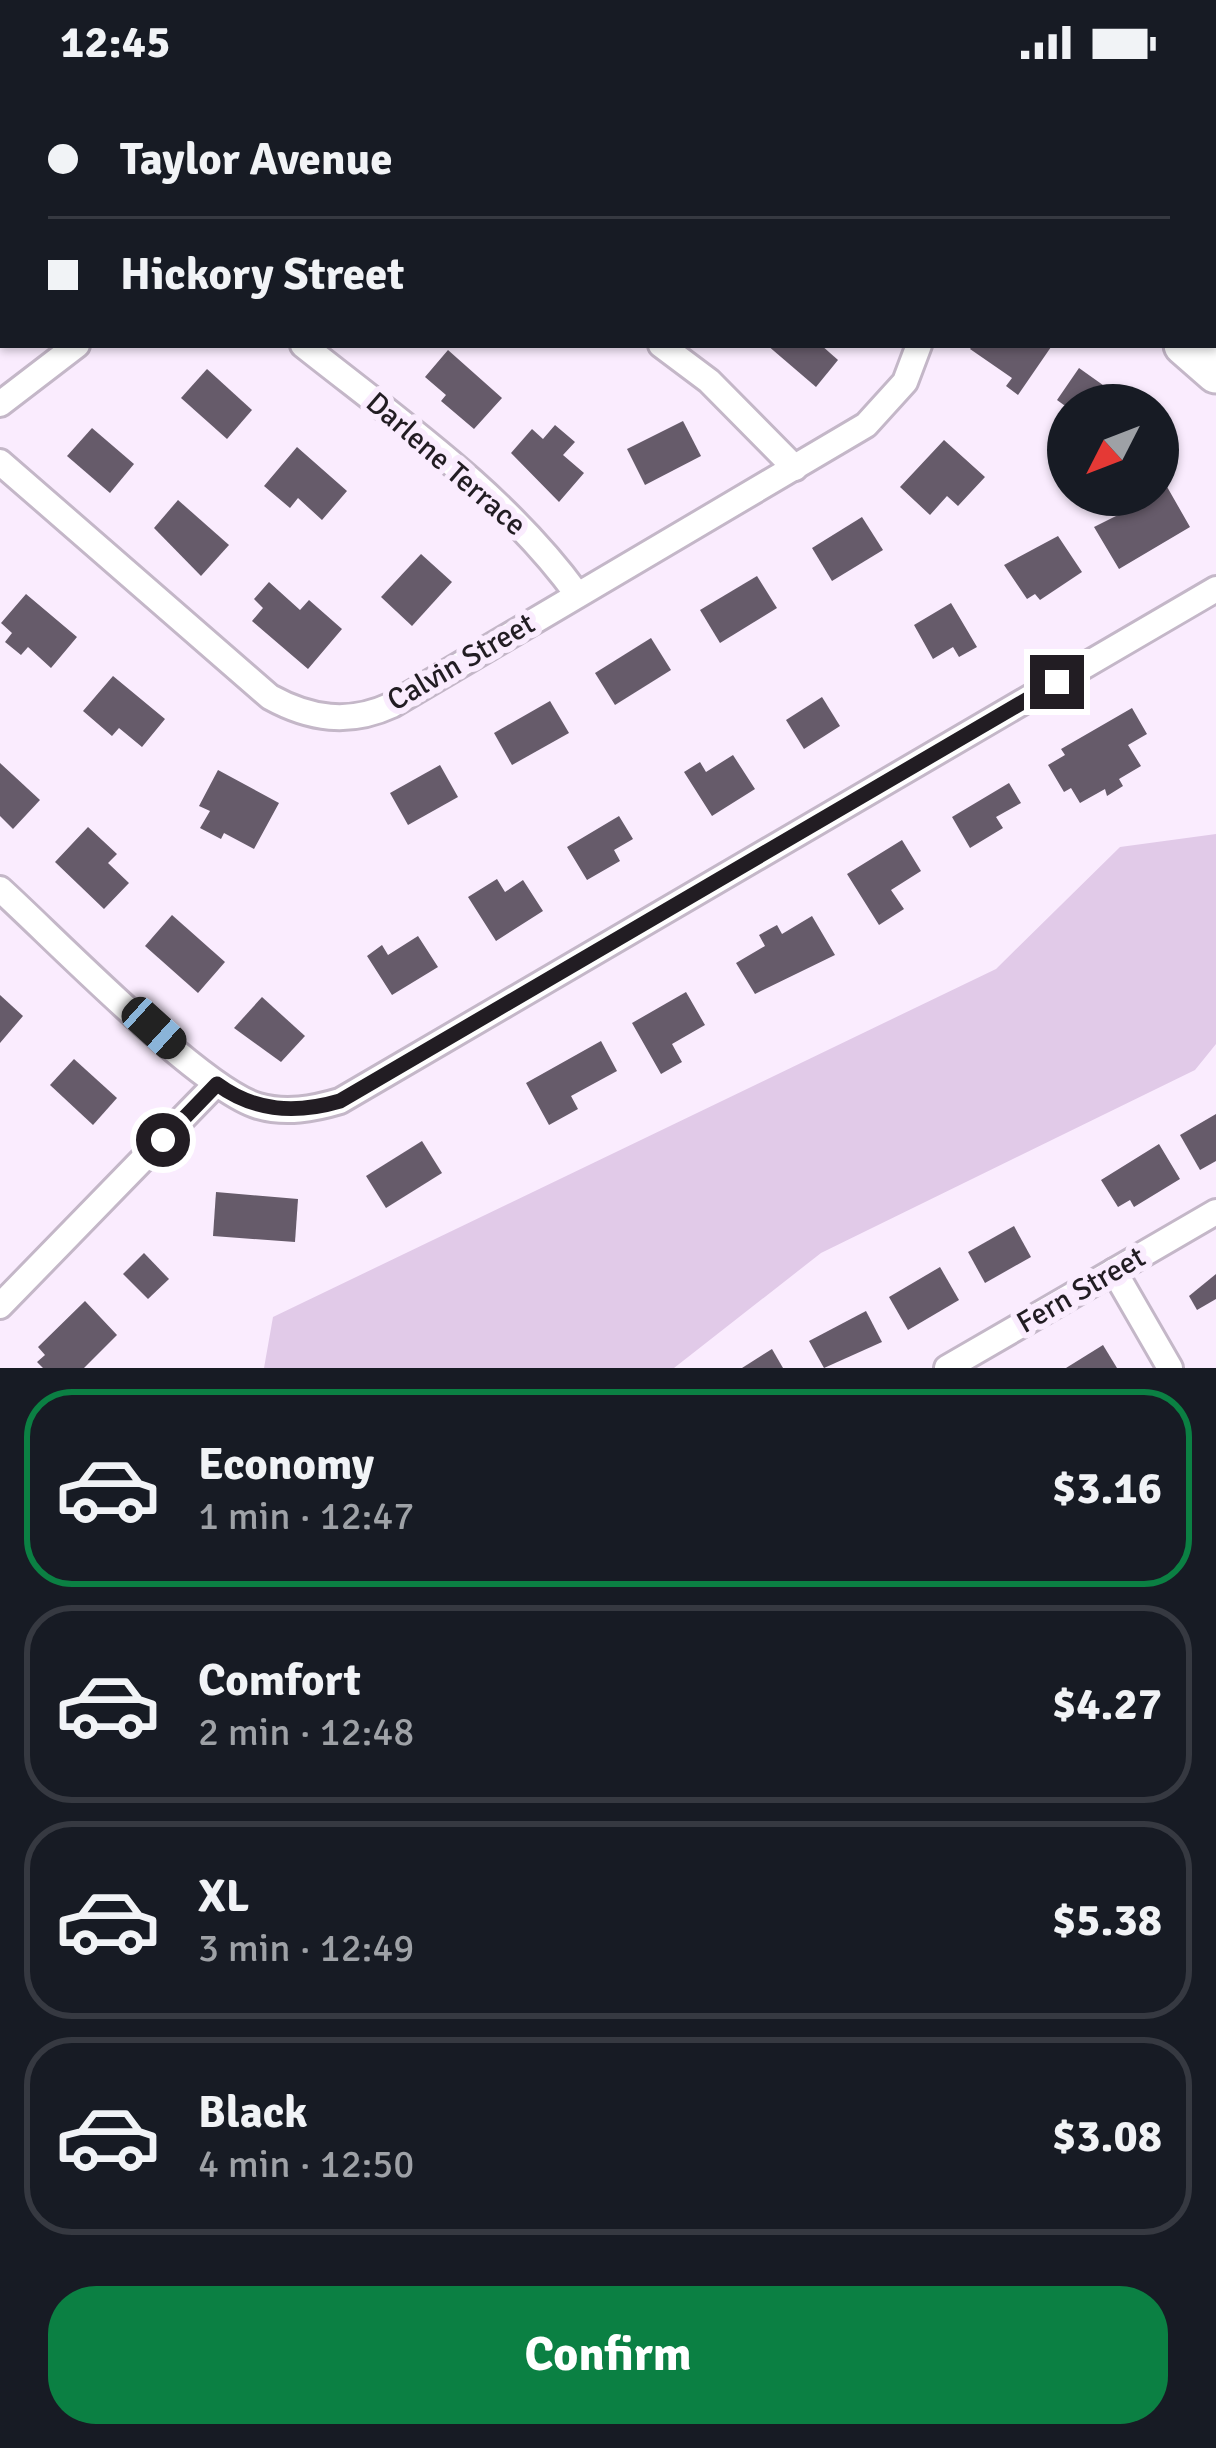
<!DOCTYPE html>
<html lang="en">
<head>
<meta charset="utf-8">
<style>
  :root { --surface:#171b24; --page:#242831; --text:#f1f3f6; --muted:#9ea1a6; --line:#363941; --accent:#0b8043 }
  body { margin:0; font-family:Signika,sans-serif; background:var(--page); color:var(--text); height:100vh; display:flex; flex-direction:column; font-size:45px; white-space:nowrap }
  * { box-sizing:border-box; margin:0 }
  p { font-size:39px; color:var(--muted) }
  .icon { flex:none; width:66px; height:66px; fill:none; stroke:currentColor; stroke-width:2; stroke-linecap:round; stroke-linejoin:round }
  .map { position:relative; height:1284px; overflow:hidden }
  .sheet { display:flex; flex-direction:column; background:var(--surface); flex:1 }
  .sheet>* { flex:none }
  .banner { position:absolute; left:0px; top:0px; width:1218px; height:264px; box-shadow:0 3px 9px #0004; display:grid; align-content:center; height:264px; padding:0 48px; background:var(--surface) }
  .needle { width:78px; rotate:228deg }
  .buttons { position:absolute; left:1047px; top:300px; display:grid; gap:24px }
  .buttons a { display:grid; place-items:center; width:132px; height:132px; border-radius:50%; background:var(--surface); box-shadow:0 3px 9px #0004; font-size:60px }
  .end { position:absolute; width:54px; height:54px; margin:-27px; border:15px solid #221d23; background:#fff; box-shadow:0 0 0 6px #fff }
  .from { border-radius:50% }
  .car { position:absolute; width:36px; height:72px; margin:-36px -18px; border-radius:15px; box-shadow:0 0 9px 3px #0007; background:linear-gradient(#222 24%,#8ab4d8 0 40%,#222 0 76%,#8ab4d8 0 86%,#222 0) }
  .banner b { display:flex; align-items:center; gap:42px; height:114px; font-size:45px }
  .banner b+b { border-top:3px solid var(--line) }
  .banner i { width:30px; height:30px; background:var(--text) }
  ul { padding:21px 0 0; list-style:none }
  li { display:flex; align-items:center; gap:36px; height:198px; margin:0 24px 18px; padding:0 24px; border:6px solid var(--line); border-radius:48px }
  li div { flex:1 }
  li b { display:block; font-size:45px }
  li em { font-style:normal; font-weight:700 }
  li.active { border-color:var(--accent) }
  li>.icon { width:108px; height:108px; stroke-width:1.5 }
  .cta { display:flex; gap:24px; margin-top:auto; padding:24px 48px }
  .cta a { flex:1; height:138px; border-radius:48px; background:var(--accent); color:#fff; font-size:48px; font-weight:700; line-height:138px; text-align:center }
  .status { display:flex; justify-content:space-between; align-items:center; height:84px; padding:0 60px; background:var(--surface); direction:ltr }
  .status svg { height:33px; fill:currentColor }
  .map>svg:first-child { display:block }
</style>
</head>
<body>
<div class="status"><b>12:45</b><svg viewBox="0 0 49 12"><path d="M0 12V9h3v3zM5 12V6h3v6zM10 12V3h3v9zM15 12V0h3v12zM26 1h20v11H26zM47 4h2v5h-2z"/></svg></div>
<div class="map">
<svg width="1216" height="1284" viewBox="0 0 1216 1284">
  <rect width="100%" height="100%" fill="#faecfe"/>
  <!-- green -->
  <polygon fill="#e1cae8" points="1216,750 1216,960 1195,986 821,1169 674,1284 264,1284 273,1233 996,885 1120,763"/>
  <!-- building -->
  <g fill="#665b6a">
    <polygon points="767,261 821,261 838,276 816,303"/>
    <polygon points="973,261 1048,261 1051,263 1018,311 1006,302 1012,294 970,265"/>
    <polygon points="448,266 502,314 474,345 441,317 446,311 425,293"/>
    <polygon points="1079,284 1131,321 1068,324 1057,316"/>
    <polygon points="207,285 252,326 227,355 181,314"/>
    <polygon points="683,337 701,372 645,401 627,365"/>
    <polygon points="555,341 575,358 563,371 584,389 559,418 511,369 532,345 543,355"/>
    <polygon points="92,344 134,380 110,409 67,372"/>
    <polygon points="944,356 985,393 958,422 947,412 930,431 900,403"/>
    <polygon points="297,363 347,407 322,436 298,414 290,424 264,402"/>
    <polygon points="1166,401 1190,443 1119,485 1094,443 1158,411"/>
    <polygon points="178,416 229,461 201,492 154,444"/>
    <polygon points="862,433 883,466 832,497 812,464"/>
    <polygon points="1058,452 1082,488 1040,516 1035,510 1027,515 1004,481"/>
    <polygon points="421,470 452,498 412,542 381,513"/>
    <polygon points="757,492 777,524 720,559 700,526"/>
    <polygon points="269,498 300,526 309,516 342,545 308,585 252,537 263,524 254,515"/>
    <polygon points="26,510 77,553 51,584 28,563 21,571 5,558 12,549 1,539"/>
    <polygon points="951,519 977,563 959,573 953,563 933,575 914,541"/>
    <polygon points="651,554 671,586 615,621 595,589"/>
    <polygon points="113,592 165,635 142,663 119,644 112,652 83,627"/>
    <polygon points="822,613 840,642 804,665 786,636"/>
    <polygon points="550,617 569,649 512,681 494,649"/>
    <polygon points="1132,624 1147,650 1128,661 1141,682 1119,695 1123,702 1107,712 1105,705 1080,719 1071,704 1064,708 1048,681 1065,671 1061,665"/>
    <polygon points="733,671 755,705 712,732 684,688 700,678 706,688"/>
    <polygon points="0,679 40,716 13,745 0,732"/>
    <polygon points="440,681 458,713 408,741 390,709"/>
    <polygon points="218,686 279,719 254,765 224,749 221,755 200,744 210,727 199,722"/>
    <polygon points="1009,699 1021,719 996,733 1003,744 970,764 952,733"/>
    <polygon points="619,732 633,755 614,766 620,777 587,796 567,763"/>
    <polygon points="88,743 117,770 108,779 129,799 104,825 55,778"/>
    <polygon points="902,756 921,787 891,806 904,825 879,841 847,790"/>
    <polygon points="497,795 505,808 523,796 543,827 496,857 468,813"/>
    <polygon points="172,831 225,878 198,909 145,862"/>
    <polygon points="812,832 835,871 755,910 736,879 765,862 759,851 777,841 782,850"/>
    <polygon points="418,852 438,883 392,911 367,872 382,861 388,871"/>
    <polygon points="686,908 705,941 672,960 682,978 661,990 632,939"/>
    <polygon points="0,911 23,932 0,959"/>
    <polygon points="262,913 305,952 281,978 234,944"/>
    <polygon points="601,957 617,987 571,1012 578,1025 549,1041 526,999"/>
    <polygon points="74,975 117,1014 93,1041 50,1001"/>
    <polygon points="1216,1030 1216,1077 1200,1086 1180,1051"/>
    <polygon points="422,1057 442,1089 386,1124 366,1092"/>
    <polygon points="1159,1060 1180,1095 1134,1123 1130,1116 1118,1123 1101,1096"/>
    <polygon points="216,1108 298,1115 295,1158 213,1152"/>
    <polygon points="1014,1142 1031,1173 985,1199 968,1168"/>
    <polygon points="144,1169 169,1195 148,1215 123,1190"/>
    <polygon points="940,1183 959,1216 908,1246 889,1213"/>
    <polygon points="1216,1190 1216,1215 1197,1226 1189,1212"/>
    <polygon points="85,1217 117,1251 84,1284 43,1284 37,1278 45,1271 38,1263"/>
    <polygon points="866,1227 882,1258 824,1284 809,1257"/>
    <polygon points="1103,1261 1117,1284 1066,1284"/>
    <polygon points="772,1265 783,1284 742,1284"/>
  </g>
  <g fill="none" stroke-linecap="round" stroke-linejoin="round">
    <defs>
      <g id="street">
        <polyline points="417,3 421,0"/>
        <polyline points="1179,3 1184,0"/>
        <path d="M303 261C400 338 504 410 577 510"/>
        <polyline points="661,261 709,297 795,384"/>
        <polyline points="0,320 77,261"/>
        <path d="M0 378 270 613C310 635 349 641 392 621L866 341 905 298 919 261"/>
        <path d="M0 805C53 853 200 1005 258 1022 286 1030 313 1025 340 1017L1216 505"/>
        <polyline points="1114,1187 1170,1284"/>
        <polyline points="0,1222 216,1000"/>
        <polyline points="947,1284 1216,1128"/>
      </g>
      <g id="primary">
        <polyline points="841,0 845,3"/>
        <polyline points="1184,261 1216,289"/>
      </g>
    </defs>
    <!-- street casing -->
    <use href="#street" stroke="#c4b7c8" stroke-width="30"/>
    <!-- primary casing -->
    <use href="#primary" stroke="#c4b7c8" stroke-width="45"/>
    <!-- street -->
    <use href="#street" stroke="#fff" stroke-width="24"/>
    <!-- primary -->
    <use href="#primary" stroke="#fff" stroke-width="39"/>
  </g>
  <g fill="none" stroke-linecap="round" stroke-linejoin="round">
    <!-- route -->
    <path stroke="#221d23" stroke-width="15" d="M163 1056 217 1000C255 1028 296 1030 340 1017L1057 598"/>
  </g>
  <g text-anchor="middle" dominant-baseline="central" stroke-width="12" stroke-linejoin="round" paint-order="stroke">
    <!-- street labels -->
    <g font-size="30" fill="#221d23" stroke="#faecfe">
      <text transform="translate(446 380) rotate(41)">Darlene Terrace</text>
      <text transform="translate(461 578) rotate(-30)">Calvin Street</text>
      <text transform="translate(1081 1206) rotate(-30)">Fern Street</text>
    </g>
  </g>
</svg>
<div class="buttons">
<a><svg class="needle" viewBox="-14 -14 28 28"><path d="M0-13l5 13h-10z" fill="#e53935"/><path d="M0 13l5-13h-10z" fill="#9ea1a6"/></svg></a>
</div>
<i class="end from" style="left:163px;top:1056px"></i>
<i class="end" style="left:1057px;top:598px"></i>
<i class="car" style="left:154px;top:944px;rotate:132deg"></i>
<div class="banner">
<b><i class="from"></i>Taylor Avenue</b>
<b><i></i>Hickory Street</b>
</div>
</div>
<section class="sheet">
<ul>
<li class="active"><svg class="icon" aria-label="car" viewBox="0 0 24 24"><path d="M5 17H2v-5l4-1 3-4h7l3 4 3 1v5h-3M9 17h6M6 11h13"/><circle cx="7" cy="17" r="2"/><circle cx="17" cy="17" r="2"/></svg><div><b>Economy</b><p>1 min · 12:47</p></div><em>$3.16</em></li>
<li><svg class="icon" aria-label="car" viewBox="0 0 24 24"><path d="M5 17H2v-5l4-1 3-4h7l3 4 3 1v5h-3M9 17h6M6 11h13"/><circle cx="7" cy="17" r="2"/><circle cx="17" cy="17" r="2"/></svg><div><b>Comfort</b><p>2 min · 12:48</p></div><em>$4.27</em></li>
<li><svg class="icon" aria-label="car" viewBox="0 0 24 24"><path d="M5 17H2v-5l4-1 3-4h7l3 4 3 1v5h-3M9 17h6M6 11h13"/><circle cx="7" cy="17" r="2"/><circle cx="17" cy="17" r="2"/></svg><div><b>XL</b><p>3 min · 12:49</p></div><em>$5.38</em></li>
<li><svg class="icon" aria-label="car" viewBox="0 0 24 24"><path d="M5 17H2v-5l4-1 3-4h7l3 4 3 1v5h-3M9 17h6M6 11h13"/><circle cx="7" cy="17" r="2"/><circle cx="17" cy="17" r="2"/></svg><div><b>Black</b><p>4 min · 12:50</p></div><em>$3.08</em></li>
</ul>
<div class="cta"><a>Confirm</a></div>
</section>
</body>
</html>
